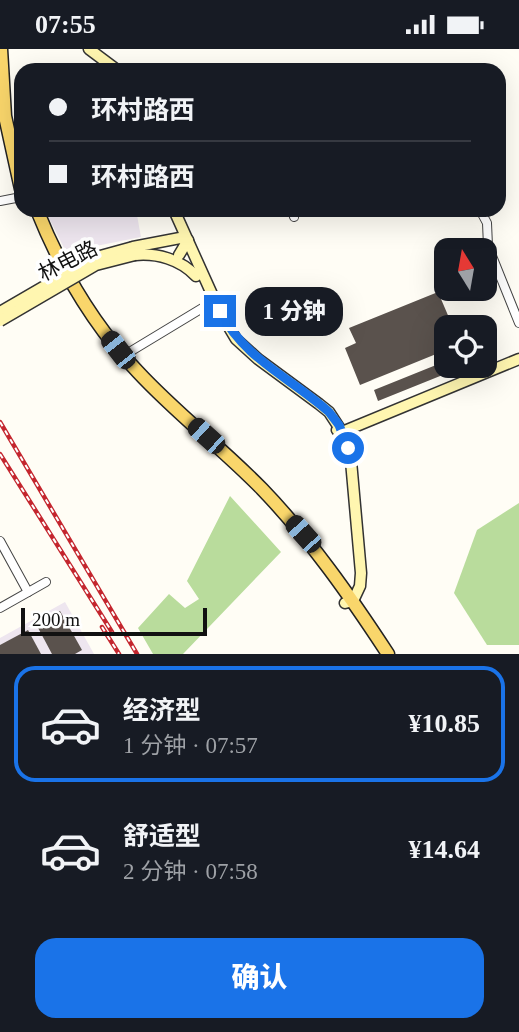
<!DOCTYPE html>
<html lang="zh">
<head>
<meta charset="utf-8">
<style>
  :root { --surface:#171b24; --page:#242831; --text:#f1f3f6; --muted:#9ea1a6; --line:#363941; --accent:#1a73e8 }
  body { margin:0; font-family:"Times New Roman","Noto Sans SC",serif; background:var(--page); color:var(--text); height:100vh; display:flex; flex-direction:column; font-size:26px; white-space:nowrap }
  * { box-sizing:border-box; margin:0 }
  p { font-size:23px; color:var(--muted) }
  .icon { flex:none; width:38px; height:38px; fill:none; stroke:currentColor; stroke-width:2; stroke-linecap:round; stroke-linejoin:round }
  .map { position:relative; height:605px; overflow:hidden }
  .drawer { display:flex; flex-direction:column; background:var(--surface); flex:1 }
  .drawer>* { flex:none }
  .guide { position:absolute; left:14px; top:14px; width:492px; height:154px; border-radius:21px; box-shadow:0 7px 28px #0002; display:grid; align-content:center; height:154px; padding:0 35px; background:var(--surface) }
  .needle { width:46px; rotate:349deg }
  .buttons { position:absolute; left:434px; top:189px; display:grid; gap:14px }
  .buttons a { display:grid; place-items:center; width:63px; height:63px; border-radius:14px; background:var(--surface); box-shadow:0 7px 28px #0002; font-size:35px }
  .scale { position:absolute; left:21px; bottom:18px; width:186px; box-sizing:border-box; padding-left:7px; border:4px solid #111; border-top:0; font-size:19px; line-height:24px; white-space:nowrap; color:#111; -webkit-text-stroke:5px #fff; paint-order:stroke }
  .end { position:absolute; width:32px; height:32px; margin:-16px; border:9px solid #1a73e8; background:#fff; box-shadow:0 0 0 4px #fff }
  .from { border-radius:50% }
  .bubble { position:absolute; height:49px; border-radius:21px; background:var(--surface); box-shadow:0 7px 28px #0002; font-size:23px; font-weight:800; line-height:49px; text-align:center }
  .car { position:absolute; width:21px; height:42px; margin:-21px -10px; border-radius:9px; box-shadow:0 0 5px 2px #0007; background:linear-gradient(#222 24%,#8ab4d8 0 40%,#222 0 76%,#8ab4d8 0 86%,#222 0) }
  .guide b { display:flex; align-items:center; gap:24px; height:66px; font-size:26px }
  .guide b+b { border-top:2px solid var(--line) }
  .guide i { width:18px; height:18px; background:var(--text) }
  ul { padding:12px 0 0; list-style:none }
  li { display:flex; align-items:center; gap:21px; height:116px; margin:0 14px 10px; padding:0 21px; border:4px solid transparent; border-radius:21px }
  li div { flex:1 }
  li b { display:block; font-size:26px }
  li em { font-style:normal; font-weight:800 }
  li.selected { border-color:var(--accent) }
  li>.icon { width:63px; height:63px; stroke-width:1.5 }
  .cta { display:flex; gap:14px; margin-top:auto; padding:14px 35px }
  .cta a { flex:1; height:80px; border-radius:21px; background:var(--accent); color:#fff; font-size:28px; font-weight:800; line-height:80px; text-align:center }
  .status { display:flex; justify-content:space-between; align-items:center; height:49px; padding:0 35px; background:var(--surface); direction:ltr }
  .status svg { height:19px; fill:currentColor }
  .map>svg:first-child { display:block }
</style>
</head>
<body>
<div class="status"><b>07:55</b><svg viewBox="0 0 49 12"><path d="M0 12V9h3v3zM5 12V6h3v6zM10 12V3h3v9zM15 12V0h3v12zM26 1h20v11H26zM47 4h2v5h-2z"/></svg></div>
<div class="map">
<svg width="519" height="605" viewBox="0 0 519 605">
  <rect width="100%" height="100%" fill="#fffdf5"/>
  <!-- industrial -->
  <g fill="#eee6ef">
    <polygon points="45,161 136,161 141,188 66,203"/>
    <polygon points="65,553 94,605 0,605 0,589"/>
  </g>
  <!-- forest -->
  <g fill="#b9dc9c">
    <polygon points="230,447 281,503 183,605 153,605 138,579 169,545 185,559 199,550 187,532"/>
    <polygon points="519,454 519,596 487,596 454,544 477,481"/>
  </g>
  <!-- building -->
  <g fill="#5a524d">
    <polygon points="438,243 453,278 446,278 446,301 360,336 345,299 356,294 349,279"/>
    <polygon points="446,312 446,317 465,317 378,352 374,341"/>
    <polygon points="60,562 82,601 75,605 52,605 36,575"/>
    <polygon points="28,581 41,605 0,605 0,596"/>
  </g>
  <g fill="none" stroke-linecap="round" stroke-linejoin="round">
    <defs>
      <g id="street">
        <polyline points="0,152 21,148"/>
        <polyline points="292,161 294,168"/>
        <polyline points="480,161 487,174 488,197 519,274"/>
        <polyline points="123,307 209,255"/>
        <polyline points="0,492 28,543"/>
        <polyline points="0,559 46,533"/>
      </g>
      <g id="secondary">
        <polyline points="89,0 117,21"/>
        <polyline points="174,161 220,263 236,290 258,310 319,355 329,363 344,386 351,412 361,524 360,537 353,552 345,554"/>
        <polyline points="133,198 180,189 188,191 179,206"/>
        <path d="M135 206C157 204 180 210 196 227"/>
        <polyline points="337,381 342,383 519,310"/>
      </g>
      <g id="primary">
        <polyline points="1,0 5,67 21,140"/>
        <path d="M37 161C61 221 93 276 138 323 177 365 222 399 262 440 310 490 350 547 388 605"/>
      </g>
    </defs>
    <!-- street casing -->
    <use href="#street" stroke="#444" stroke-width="10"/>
    <!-- secondary casing -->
    <use href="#secondary" stroke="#333" stroke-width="13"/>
    <!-- primary casing -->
    <use href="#primary" stroke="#222" stroke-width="15"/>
    <!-- street -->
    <use href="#street" stroke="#fff" stroke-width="8"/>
    <!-- secondary -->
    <use href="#secondary" stroke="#fff6b0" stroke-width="10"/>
    <!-- primary -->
    <use href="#primary" stroke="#f9d66b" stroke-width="12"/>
    <defs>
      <g id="rail">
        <polyline points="0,373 137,605"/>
        <polyline points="0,405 112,583"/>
        <polyline points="102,578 119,605"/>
      </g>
    </defs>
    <!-- rail casing -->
    <use href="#rail" stroke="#c4262e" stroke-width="4.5"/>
    <!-- rail -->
    <use href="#rail" stroke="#fff" stroke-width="2" stroke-dasharray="5" stroke-linecap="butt"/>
    <defs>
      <g id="secondary-bridge">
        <polyline points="0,263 93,209 133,198"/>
        <polyline points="0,272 96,216 135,206"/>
      </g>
    </defs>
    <!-- secondary-bridge casing -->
    <use href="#secondary-bridge" stroke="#333" stroke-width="13" stroke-linecap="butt"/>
    <!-- secondary-bridge -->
    <use href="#secondary-bridge" stroke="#fff6b0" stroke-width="10"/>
  </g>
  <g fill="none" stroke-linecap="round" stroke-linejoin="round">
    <!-- route -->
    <path stroke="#1a73e8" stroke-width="9" d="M220 262C244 310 291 329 329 363L339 376 348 399"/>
  </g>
  <g text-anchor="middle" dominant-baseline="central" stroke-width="7" stroke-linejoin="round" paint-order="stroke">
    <!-- street labels -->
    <g font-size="21" fill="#111" stroke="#fff">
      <text transform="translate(68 212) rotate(-27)">林电路</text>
    </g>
  </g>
</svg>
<div class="buttons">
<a><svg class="needle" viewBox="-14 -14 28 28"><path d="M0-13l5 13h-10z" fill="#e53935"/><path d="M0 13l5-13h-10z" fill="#9ea1a6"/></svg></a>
<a><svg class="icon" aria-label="locate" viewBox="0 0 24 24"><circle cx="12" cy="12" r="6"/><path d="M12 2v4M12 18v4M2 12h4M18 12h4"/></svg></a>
</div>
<div class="scale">200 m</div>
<i class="end from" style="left:348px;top:399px"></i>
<i class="end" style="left:220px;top:262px"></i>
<div class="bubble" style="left:245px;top:238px;width:98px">1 分钟</div>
<i class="car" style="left:118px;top:301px;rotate:322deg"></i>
<i class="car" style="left:206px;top:387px;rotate:312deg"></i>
<i class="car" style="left:303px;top:485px;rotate:318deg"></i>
<div class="guide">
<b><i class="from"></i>环村路西</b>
<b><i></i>环村路西</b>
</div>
</div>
<section class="drawer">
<ul>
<li class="selected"><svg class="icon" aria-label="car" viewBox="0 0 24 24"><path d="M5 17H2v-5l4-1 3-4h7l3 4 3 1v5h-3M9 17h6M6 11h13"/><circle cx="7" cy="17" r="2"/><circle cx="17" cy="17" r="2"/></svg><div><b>经济型</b><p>1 分钟 · 07:57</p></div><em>¥10.85</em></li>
<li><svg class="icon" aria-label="car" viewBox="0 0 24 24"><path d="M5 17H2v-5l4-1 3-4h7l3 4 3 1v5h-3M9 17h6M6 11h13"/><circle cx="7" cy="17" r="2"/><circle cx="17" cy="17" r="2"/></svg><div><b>舒适型</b><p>2 分钟 · 07:58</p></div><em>¥14.64</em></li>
</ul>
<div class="cta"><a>确认</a></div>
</section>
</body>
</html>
